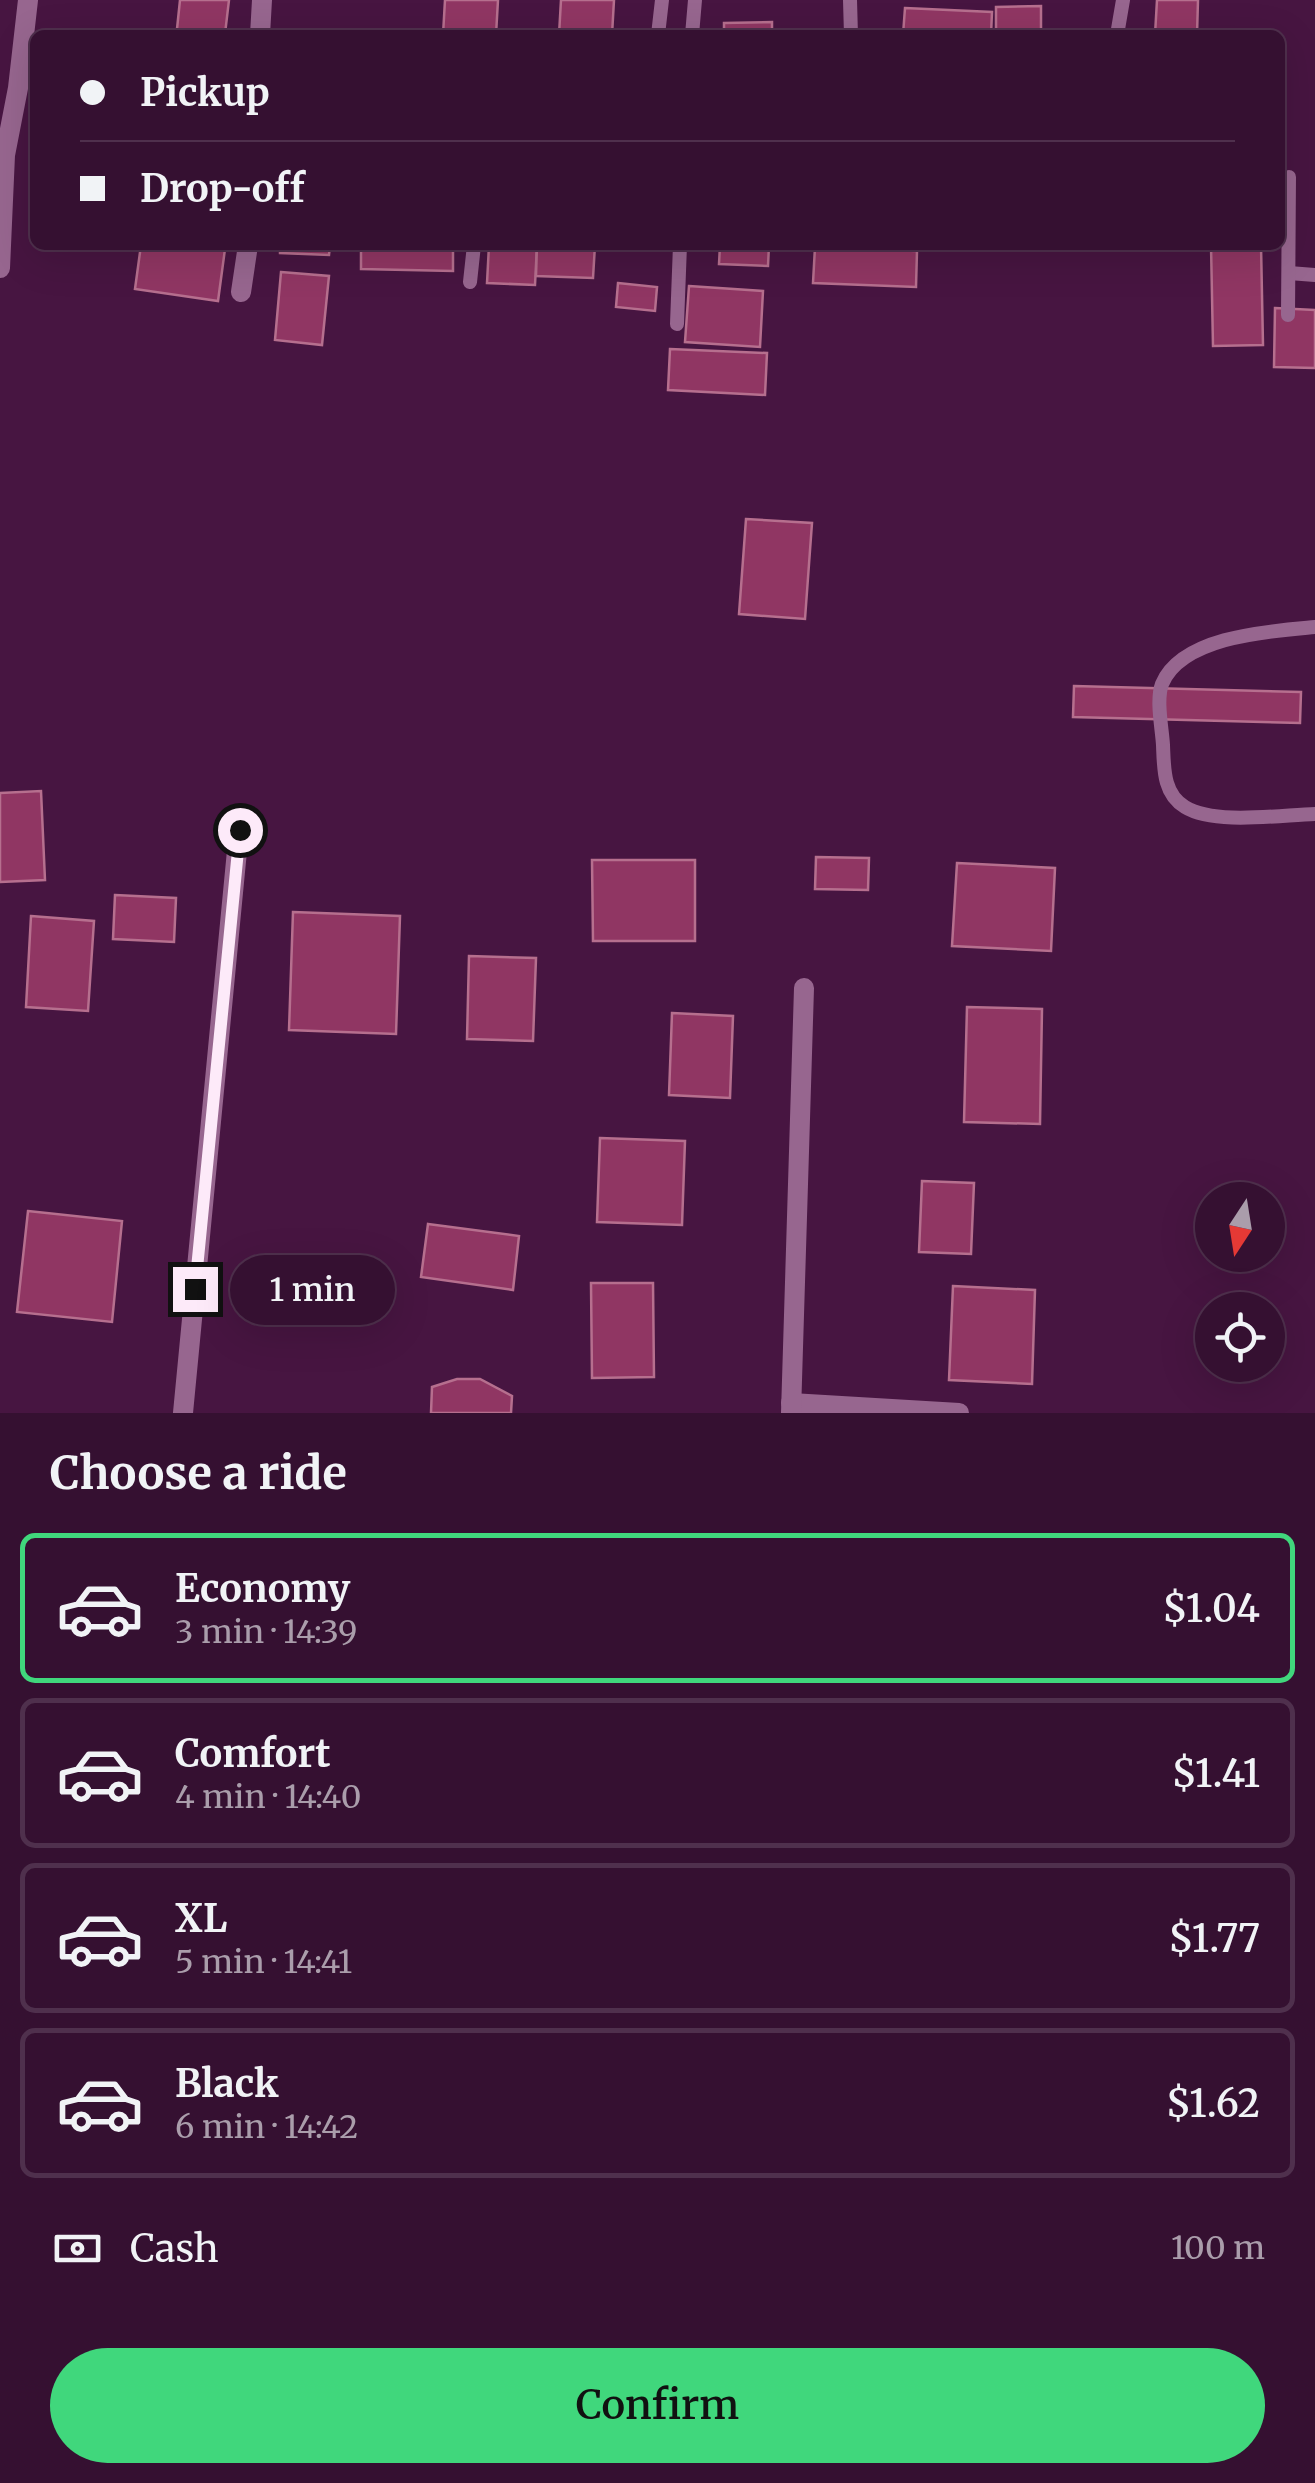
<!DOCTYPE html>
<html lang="en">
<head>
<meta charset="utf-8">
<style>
  :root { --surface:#351031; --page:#401e3d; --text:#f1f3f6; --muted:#aa9dab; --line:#4f304d; --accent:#40d77c }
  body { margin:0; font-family:Merriweather,serif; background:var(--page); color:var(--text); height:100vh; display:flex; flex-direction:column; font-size:38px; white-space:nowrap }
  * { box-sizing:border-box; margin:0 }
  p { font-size:32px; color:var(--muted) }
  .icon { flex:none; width:55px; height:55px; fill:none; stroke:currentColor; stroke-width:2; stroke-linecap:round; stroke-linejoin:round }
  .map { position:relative; height:1413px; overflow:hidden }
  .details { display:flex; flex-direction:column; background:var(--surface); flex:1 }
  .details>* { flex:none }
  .banner { position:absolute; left:30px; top:30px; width:1255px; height:220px; border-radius:15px; box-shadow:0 10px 40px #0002,0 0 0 2px var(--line); display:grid; align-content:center; height:220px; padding:0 50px; background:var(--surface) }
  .needle { width:65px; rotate:192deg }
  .fabs { position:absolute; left:1195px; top:1182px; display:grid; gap:20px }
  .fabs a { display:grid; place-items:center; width:90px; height:90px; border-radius:50%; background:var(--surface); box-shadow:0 10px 40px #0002,0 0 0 2px var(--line); font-size:50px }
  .end { position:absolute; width:45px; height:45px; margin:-22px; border:12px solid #fdeaf9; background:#111; box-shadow:0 0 0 5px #111 }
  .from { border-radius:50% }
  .bubble { position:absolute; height:70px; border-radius:35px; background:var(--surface); box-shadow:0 10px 40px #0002,0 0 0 2px var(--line); font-size:32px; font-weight:600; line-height:70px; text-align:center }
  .banner b { display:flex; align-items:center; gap:35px; height:95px; font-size:38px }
  .banner b+b { border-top:2px solid var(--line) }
  .banner i { width:25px; height:25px; background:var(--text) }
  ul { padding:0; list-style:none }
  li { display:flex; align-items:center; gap:30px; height:150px; margin:0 20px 15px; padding:0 30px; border:5px solid var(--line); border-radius:15px }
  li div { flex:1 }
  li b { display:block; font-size:38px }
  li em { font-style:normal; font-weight:600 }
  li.selected { border-color:var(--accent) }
  li>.icon { width:90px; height:90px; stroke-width:1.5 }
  h2 { padding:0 50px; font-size:45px; line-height:120px }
  .pay { display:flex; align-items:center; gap:25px; height:110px; padding:0 50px; font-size:38px }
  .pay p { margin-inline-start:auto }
  .primary-button { display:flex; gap:20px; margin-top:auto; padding:20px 50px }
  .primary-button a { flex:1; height:115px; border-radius:60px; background:var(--accent); color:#111; font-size:40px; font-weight:600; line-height:115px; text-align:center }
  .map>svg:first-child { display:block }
</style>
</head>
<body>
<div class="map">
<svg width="1315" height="1413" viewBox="0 0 1315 1413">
  <rect width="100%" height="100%" fill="#471541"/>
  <!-- building -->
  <g fill="#903663" stroke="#b66f8e" stroke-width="2.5">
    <polygon points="180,0 229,0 225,34 177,29"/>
    <polygon points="445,0 498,0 496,35 443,35"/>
    <polygon points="561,0 614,0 612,35 559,35"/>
    <polygon points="1157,0 1198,0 1197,35 1155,35"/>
    <polygon points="1041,6 1041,35 996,35 996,7"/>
    <polygon points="905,8 992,12 991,35 903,35"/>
    <polygon points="772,22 772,35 724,35 724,23"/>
    <polygon points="141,245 225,249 218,301 135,289"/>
    <polygon points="280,245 330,245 329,255 280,253"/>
    <polygon points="361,245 453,245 453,271 361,269"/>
    <polygon points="489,245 537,245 535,285 487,283"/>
    <polygon points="537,245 595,245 593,278 536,276"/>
    <polygon points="720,245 769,245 768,266 719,264"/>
    <polygon points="1098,245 1198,245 1198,249 1098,247"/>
    <polygon points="1211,245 1261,245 1263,345 1213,346"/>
    <polygon points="815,247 917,251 916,287 813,283"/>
    <polygon points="281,272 329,276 322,345 275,340"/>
    <polygon points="618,283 657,287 655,311 616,307"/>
    <polygon points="689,286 763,291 760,347 685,342"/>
    <polygon points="1275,308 1315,310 1315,368 1274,367"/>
    <polygon points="670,349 767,353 765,395 668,390"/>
    <polygon points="746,519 812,523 805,619 739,614"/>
    <polygon points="1074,686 1301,692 1300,723 1073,717"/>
    <polygon points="41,791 45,880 0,882 0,793"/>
    <polygon points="816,857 869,858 868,890 815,889"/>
    <polygon points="592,860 695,860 695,941 593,941"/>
    <polygon points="957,863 1055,868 1051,951 952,946"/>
    <polygon points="115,895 176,898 174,942 113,939"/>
    <polygon points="293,912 400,916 396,1034 289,1030"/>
    <polygon points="31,916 94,921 88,1011 26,1007"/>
    <polygon points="469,956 536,958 533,1041 467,1039"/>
    <polygon points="967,1007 1042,1009 1040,1124 964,1122"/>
    <polygon points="672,1013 733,1016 730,1098 669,1095"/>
    <polygon points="600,1138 685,1141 682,1225 597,1222"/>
    <polygon points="922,1181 974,1183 971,1254 919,1252"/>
    <polygon points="28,1211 122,1221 112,1322 17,1312"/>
    <polygon points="428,1224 519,1236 513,1290 421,1277"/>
    <polygon points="591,1283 653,1283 654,1377 592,1378"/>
    <polygon points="953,1286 1035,1290 1032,1384 949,1380"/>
    <polygon points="457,1379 480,1379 512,1396 511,1413 431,1413 432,1387"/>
  </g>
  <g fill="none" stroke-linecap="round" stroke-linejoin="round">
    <!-- service -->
    <g stroke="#97668f" stroke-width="14">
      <polyline points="850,0 851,35"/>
      <polyline points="658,35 662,0"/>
      <polyline points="692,35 695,0"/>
      <polyline points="1117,35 1123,0"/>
      <polyline points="1289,273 1315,275"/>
      <polyline points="470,282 474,245"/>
      <polyline points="1288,315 1289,177"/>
      <polyline points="677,324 680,245"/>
      <path d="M1315 627C1271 631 1182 636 1162 684 1156 700 1162 728 1163 745 1164 768 1163 794 1185 807 1214 825 1280 815 1315 814"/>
    </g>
    <!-- minor -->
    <g stroke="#97668f" stroke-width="20">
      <polyline points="260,35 262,0"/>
      <polyline points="0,268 5,155 18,88 28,0"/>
      <polyline points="241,292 248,245"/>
      <polyline points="791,1403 959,1413"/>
      <polyline points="183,1413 239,830"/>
      <polyline points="791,1413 804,988"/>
    </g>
  </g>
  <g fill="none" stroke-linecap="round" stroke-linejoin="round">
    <!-- route -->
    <polyline stroke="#fdeaf9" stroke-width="12" points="195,1289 240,830"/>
  </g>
</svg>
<div class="fabs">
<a><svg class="needle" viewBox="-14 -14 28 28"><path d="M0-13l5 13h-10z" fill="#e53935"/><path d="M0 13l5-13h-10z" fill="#aa9dab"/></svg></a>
<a><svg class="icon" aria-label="locate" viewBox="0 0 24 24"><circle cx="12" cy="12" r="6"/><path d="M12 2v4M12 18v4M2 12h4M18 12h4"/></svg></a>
</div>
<i class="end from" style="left:240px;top:830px"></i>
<i class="end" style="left:195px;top:1289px"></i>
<div class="bubble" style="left:230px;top:1255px;width:165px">1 min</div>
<div class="banner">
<b><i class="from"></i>Pickup</b>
<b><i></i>Drop-off</b>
</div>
</div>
<section class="details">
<h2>Choose a ride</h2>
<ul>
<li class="selected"><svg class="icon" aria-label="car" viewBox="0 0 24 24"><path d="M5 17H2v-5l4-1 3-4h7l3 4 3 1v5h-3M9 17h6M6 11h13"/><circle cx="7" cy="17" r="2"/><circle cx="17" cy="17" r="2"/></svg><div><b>Economy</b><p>3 min · 14:39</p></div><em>$1.04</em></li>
<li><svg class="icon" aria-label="car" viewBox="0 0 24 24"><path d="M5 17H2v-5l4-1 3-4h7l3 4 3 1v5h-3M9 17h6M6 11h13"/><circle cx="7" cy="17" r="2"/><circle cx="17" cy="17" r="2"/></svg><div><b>Comfort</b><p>4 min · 14:40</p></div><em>$1.41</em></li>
<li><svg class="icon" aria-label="car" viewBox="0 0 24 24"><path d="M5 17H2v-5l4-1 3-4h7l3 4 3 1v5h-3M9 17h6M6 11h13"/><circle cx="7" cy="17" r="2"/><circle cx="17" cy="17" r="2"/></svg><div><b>XL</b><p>5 min · 14:41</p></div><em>$1.77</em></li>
<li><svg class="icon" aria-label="car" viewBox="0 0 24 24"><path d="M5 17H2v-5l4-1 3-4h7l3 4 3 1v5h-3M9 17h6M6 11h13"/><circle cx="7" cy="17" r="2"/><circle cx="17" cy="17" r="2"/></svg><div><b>Black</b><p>6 min · 14:42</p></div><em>$1.62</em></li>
</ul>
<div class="pay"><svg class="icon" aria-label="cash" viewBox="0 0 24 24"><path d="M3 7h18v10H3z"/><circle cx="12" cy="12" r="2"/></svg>Cash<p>100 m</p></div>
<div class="primary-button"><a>Confirm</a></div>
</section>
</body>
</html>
